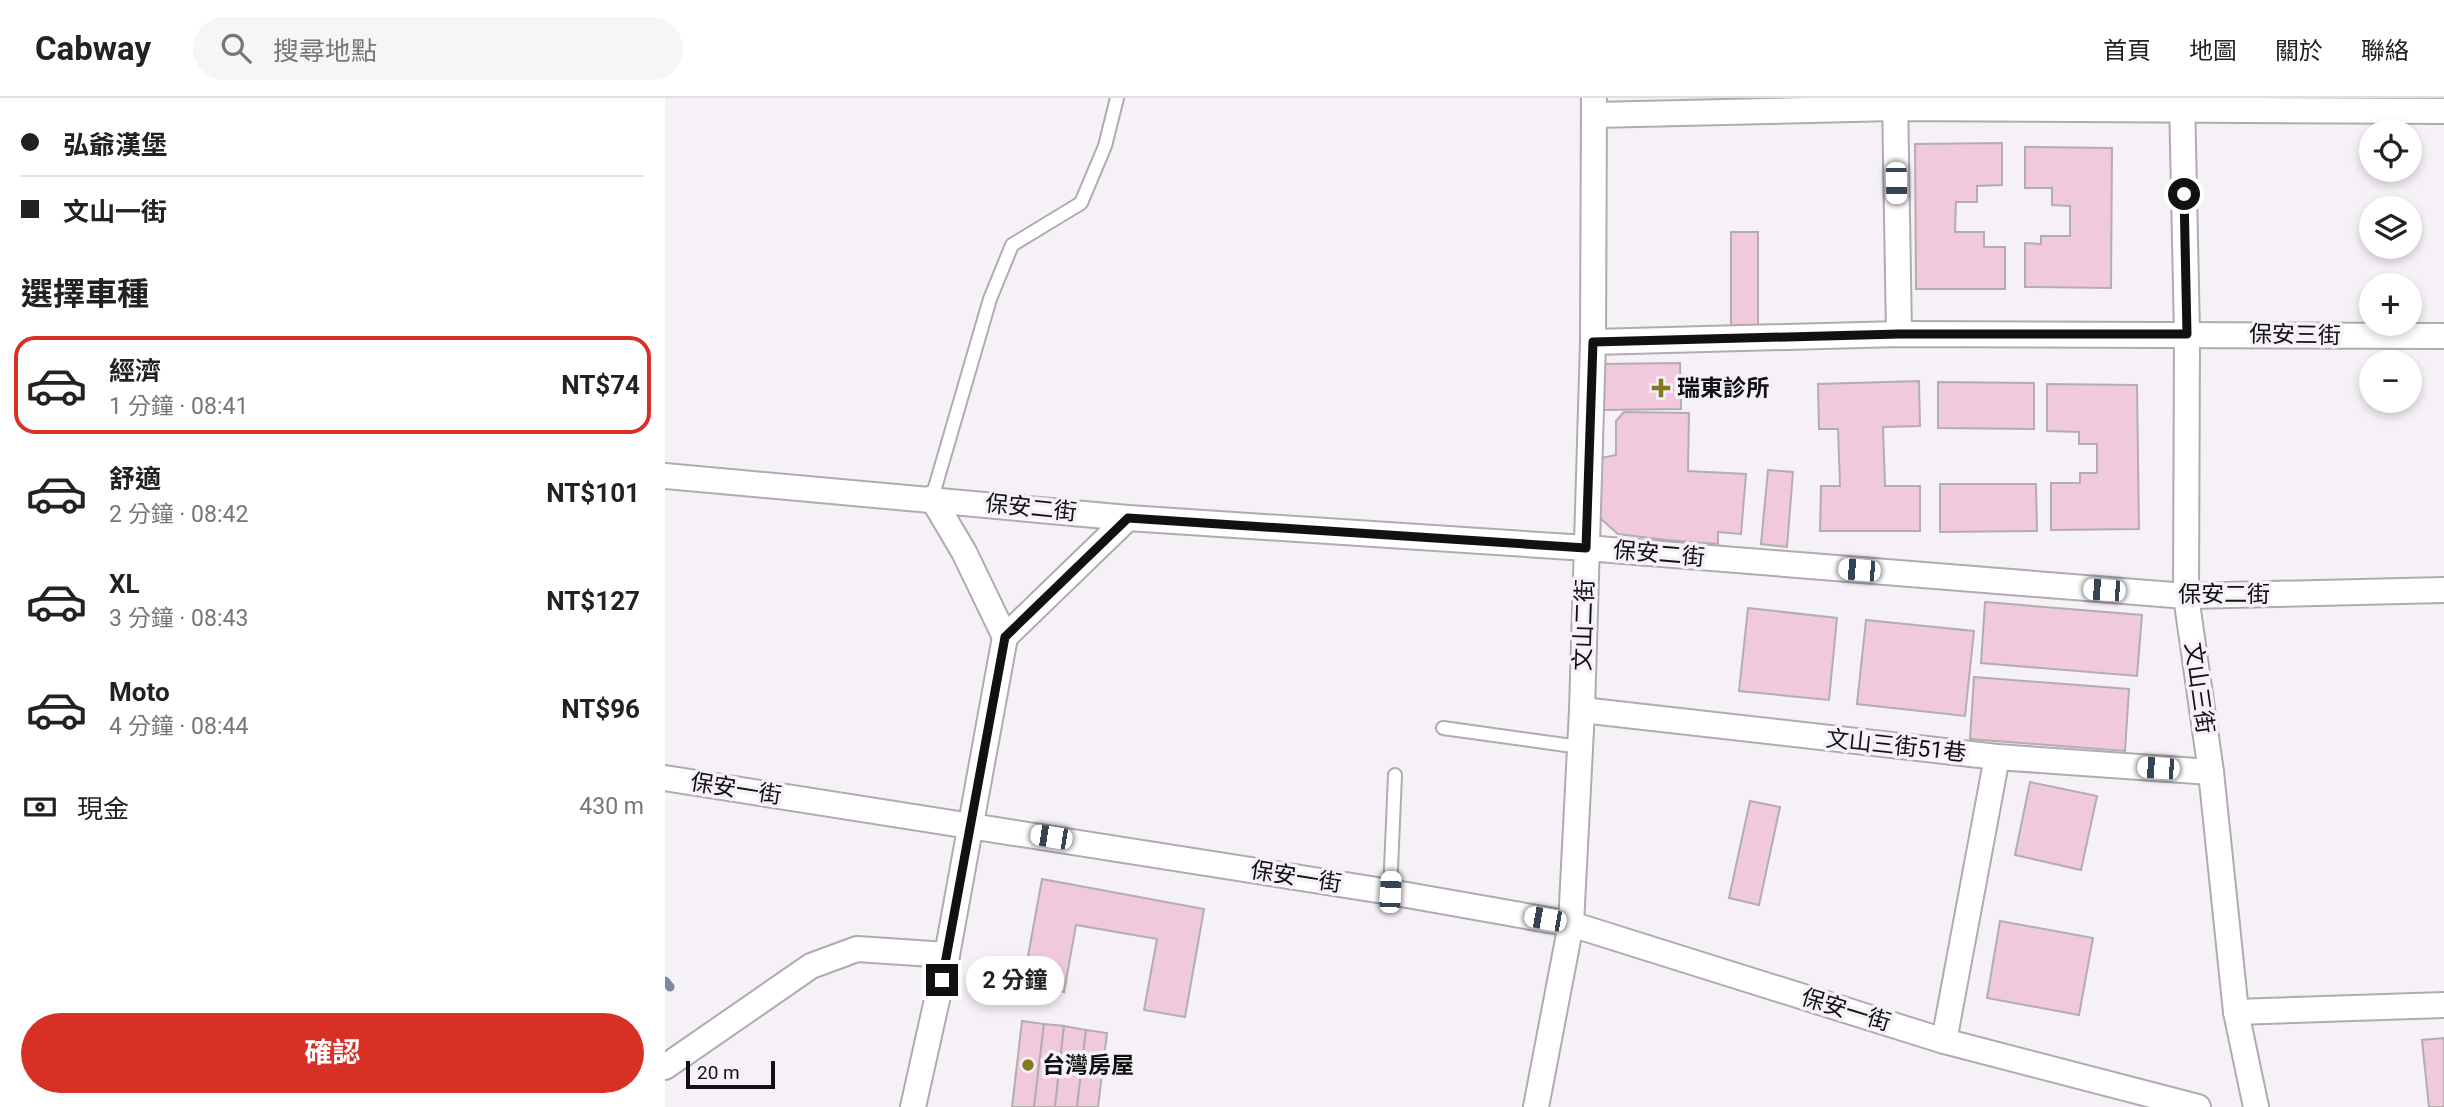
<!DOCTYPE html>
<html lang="zh-TW">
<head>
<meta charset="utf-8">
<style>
  :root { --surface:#fff; --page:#f6f6f6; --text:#222; --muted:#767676; --line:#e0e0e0; --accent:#d93025 }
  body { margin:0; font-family:Roboto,"Noto Sans TC",sans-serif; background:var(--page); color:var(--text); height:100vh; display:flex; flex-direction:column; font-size:26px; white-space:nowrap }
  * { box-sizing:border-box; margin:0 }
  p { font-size:23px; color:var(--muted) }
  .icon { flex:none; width:38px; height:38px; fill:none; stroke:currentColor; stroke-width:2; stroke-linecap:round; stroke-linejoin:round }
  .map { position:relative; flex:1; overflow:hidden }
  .sheet { display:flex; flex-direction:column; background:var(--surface); width:665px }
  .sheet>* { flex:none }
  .top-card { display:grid; align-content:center; height:154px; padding:0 21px; background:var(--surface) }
  .buttons { position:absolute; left:1694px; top:21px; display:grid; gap:14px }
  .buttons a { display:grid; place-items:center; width:63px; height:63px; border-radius:50%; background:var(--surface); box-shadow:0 4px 10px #0003; font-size:35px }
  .scale { position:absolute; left:21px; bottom:18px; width:89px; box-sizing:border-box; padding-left:7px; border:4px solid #111012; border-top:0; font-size:19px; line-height:24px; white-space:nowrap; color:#111012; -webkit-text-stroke:5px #f5f1f6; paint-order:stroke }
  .end { position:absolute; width:32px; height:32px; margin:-16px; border:9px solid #111012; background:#fff; box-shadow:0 0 0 4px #fff }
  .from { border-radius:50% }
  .bubble { position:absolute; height:49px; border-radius:24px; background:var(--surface); box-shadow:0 4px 10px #0003; font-size:23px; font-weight:700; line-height:49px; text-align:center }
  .car { position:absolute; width:21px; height:42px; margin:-21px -10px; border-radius:9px; box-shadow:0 0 5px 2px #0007; background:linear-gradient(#fff 24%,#345 0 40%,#fff 0 76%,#345 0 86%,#fff 0) }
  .top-card b { display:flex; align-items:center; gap:24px; height:66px; font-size:26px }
  .top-card b+b { border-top:2px solid var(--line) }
  .top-card i { width:18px; height:18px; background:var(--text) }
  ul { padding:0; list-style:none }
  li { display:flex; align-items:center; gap:21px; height:98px; margin:0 14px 10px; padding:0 7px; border:4px solid transparent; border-radius:21px }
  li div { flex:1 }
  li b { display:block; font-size:26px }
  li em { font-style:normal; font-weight:700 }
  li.on { border-color:var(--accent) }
  li>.icon { width:63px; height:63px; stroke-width:1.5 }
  h2 { padding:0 21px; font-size:32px; line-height:84px }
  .pay { display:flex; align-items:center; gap:18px; height:77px; padding:0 21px; font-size:26px }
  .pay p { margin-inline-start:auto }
  .action { display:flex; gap:14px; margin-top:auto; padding:14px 21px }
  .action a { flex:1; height:80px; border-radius:42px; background:var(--accent); color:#fff; font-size:28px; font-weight:700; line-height:80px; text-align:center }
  header { display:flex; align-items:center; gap:42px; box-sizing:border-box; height:98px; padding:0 35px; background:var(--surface); border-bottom:2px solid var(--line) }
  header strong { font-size:33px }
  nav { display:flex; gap:38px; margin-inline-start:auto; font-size:24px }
  .search { width:490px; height:63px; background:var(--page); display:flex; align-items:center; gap:18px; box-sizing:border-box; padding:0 24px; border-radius:38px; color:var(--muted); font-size:26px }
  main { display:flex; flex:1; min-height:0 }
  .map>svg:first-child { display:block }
</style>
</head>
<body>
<header>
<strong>Cabway</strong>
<div class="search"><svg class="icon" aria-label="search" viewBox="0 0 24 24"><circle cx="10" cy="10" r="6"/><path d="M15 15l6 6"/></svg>搜尋地點</div>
<nav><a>首頁</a><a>地圖</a><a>關於</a><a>聯絡</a></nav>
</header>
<main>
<section class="sheet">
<div class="top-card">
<b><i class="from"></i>弘爺漢堡</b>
<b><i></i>文山一街</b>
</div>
<h2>選擇車種</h2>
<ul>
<li class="on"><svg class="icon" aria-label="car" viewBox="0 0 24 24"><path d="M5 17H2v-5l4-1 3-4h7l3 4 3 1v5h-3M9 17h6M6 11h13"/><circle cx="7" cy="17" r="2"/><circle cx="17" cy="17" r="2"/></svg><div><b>經濟</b><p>1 分鐘 · 08:41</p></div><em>NT$74</em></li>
<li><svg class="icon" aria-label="car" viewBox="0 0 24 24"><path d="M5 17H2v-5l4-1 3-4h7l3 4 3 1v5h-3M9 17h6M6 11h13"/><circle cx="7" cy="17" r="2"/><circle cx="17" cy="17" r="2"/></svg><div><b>舒適</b><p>2 分鐘 · 08:42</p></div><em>NT$101</em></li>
<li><svg class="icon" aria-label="car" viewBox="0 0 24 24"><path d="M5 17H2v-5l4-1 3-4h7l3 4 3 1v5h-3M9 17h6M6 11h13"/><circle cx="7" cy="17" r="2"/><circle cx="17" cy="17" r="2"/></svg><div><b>XL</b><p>3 分鐘 · 08:43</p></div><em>NT$127</em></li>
<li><svg class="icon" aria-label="car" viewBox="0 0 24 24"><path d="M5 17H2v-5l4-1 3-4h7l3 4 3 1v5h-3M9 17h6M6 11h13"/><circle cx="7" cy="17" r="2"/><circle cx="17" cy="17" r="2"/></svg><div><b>Moto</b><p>4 分鐘 · 08:44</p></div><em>NT$96</em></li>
</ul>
<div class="pay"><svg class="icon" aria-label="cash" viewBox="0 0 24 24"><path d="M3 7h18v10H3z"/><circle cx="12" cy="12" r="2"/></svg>現金<p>430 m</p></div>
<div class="action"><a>確認</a></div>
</section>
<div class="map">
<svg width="1779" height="1009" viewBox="0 0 1779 1009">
  <rect width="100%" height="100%" fill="#f5f1f6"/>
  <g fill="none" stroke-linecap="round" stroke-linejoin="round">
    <!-- stream -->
    <polyline stroke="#7b89a0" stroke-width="9" points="0,883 5,889"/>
  </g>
  <!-- building -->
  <g fill="#f0c9dd" stroke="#b3adb0" stroke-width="2">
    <polygon points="1337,45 1337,87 1312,88 1312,104 1291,104 1290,134 1319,134 1319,149 1340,149 1340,191 1251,191 1250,46"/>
    <polygon points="1360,49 1447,50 1446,190 1360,189 1360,145 1376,146 1376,138 1405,138 1405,108 1387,107 1387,90 1360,90"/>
    <rect x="1066" y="134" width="27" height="95"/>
    <polygon points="1015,265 1016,311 936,312 935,266"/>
    <polygon points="1254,283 1255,328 1218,329 1220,388 1255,388 1255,433 1155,433 1156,388 1175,388 1173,331 1154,331 1153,286"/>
    <polygon points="1273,284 1369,285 1369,331 1273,330"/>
    <polygon points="1382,286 1472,287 1474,431 1386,432 1386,385 1415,385 1415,375 1432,375 1432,346 1414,346 1414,334 1382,333"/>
    <polygon points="959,314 1024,315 1023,373 1081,376 1076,436 1053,434 1053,446 1001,442 953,436 934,419 936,360 951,357 951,323"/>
    <polygon points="1103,372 1128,374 1122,449 1096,446"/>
    <polygon points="1275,386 1371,386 1372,433 1275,434"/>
    <polygon points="1320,504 1477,517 1472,578 1316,565"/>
    <polygon points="1083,510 1172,520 1164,602 1074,593"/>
    <polygon points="1201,522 1309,533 1300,618 1192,606"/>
    <polygon points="1309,579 1464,591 1460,653 1305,641"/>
    <polygon points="1365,684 1432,698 1416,772 1350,757"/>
    <polygon points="1085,703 1115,709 1094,807 1064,800"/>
    <polygon points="377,781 539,811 520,919 479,912 492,841 411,827 399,894 358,886"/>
    <polygon points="1335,823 1428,840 1414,917 1322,900"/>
    <polygon points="357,923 379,926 369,1009 347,1009"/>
    <polygon points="379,926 399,928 390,1009 369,1009"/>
    <polygon points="399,928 421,932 412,1009 390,1009"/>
    <polygon points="421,932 442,935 433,1009 412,1009"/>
    <polygon points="1779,940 1779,1009 1764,1009 1757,942"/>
  </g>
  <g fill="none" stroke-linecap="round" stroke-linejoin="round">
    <defs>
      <g id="lane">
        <polyline points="267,400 325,201 347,147 416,105 440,48 452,0"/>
        <polyline points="778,630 915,649"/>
        <polyline points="725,794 730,677"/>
      </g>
      <g id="street">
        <polyline points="1230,0 1234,236"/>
        <polyline points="1517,0 1522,236 1521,498 1546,674 1571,914 1591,1009"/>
        <polyline points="929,17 1230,10 1779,13"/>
        <polyline points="928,244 1234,236 1779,238"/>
        <polyline points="0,378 463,420 921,450 1521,498 1779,492"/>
        <polyline points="267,400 299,454 340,539"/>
        <polyline points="340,539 463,420"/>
        <polyline points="917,612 1332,659 1546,674"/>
        <polyline points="0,680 725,794 906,826 1279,943 1533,1009"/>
        <polyline points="1571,914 1779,907"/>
        <polyline points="1279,943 1332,659"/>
        <polyline points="0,969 146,868 192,851 282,857"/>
        <polyline points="248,1009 282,857 340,539"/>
        <polyline points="871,1009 906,826 917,612 928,244 929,0"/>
      </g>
    </defs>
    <!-- lane casing -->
    <use href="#lane" stroke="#afabb1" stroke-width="16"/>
    <!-- street casing -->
    <use href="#street" stroke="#afabb1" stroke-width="28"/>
    <!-- lane -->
    <use href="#lane" stroke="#fff" stroke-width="12"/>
    <!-- street -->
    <use href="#street" stroke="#fff" stroke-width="24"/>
  </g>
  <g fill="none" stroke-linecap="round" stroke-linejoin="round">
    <!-- route -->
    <polyline stroke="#111012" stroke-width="9" points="277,882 340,539 463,420 921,450 928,244 1234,236 1522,236 1519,96"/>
  </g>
  <!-- markers -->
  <g fill="#82781c" stroke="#f5f1f6" stroke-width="2.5">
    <path d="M992.5 279.5h7v7h7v7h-7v7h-7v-7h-7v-7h7z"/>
    <circle cx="363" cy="967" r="7"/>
  </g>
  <g text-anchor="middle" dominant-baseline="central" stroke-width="7" stroke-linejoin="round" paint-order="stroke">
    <!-- street labels -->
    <g font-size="23" fill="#111012" stroke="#f5f1f6">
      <text transform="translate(1630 237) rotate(1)">保安三街</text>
      <text transform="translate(366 410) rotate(6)">保安二街</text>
      <text transform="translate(994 456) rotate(5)">保安二街</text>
      <text x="1559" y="496">保安二街</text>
      <text transform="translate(919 527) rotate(-88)">文山二街</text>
      <text transform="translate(1534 590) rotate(82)">文山三街</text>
      <text transform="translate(1231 648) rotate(6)">文山三街51巷</text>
      <text transform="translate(71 691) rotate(9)">保安一街</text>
      <text transform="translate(631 779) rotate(9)">保安一街</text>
      <text transform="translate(1181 912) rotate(17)">保安一街</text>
    </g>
    <!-- poi labels -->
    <g font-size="23" font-weight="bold" fill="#111012" stroke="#f5f1f6" text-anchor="start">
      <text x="1012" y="290">瑞東診所</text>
      <text x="377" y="967">台灣房屋</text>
    </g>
  </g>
</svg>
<div class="buttons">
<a><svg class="icon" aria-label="locate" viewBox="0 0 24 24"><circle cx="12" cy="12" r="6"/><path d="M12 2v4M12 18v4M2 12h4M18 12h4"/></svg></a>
<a><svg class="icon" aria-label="layers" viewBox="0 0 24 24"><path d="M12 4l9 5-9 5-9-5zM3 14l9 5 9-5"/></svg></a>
<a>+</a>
<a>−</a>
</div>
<div class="scale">20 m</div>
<i class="end from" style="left:1519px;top:96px"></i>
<i class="end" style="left:277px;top:882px"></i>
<div class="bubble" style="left:301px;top:858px;width:98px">2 分鐘</div>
<i class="car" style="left:1231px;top:85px;rotate:179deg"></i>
<i class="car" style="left:1194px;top:472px;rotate:275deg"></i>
<i class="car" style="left:1439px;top:492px;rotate:274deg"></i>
<i class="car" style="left:1493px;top:670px;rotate:274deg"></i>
<i class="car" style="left:386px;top:739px;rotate:279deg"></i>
<i class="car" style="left:725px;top:794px;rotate:3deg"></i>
<i class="car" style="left:880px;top:821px;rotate:280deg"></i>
</div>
</main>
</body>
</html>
